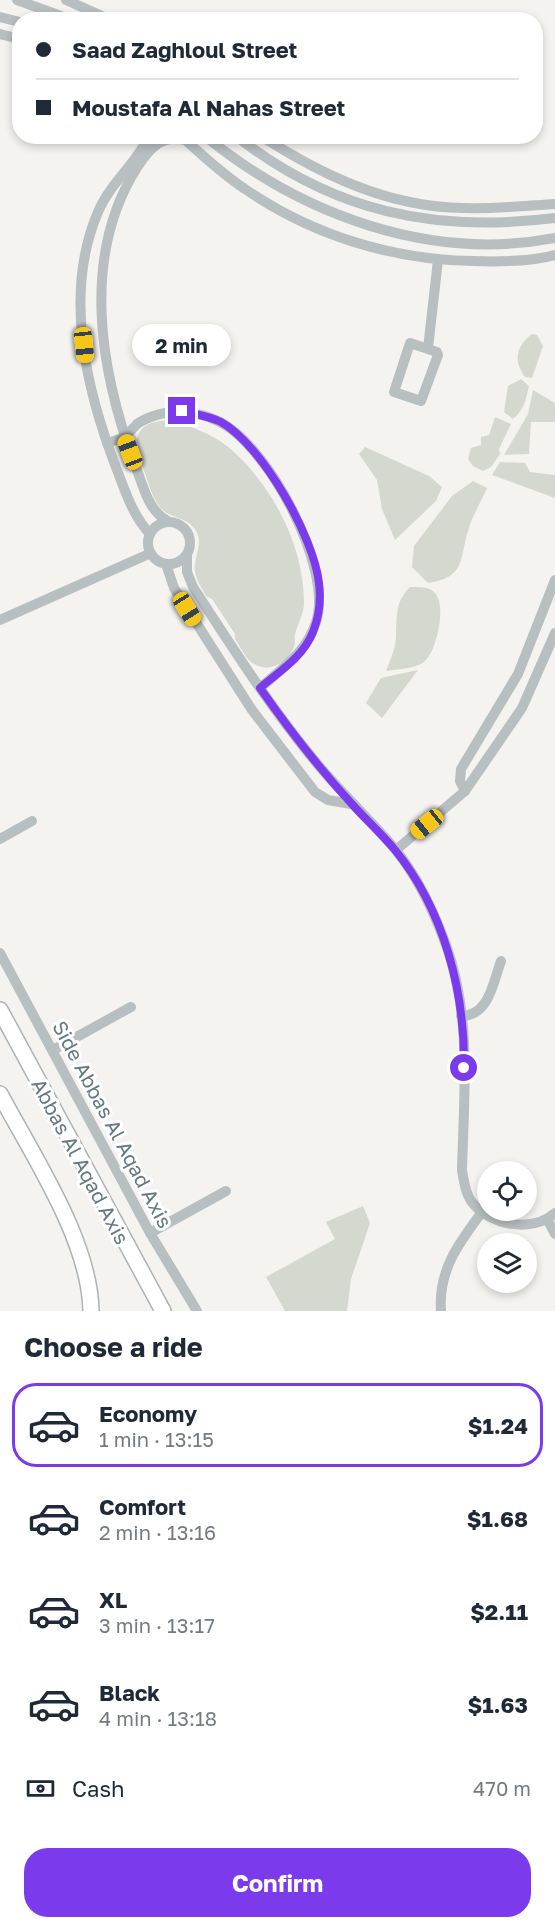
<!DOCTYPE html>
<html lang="en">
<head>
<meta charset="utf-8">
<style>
  :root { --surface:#fff; --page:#f2f2f3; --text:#1f2937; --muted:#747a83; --line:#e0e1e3; --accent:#7c3aed }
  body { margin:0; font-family:"Golos Text",sans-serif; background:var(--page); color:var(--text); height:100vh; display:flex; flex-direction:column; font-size:22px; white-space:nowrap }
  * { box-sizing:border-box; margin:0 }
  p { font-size:20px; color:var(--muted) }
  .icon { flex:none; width:33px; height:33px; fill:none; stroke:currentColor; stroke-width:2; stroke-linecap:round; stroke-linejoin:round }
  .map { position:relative; height:1311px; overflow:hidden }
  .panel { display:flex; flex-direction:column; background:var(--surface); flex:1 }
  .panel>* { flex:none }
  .guide { position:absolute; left:12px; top:12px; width:531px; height:132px; border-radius:24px; box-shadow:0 3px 9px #0003; display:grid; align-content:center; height:132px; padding:0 24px; background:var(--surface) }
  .fabs { position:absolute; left:477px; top:1161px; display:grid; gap:12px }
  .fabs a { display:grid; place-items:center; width:60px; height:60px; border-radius:50%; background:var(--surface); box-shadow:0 3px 9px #0003; font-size:30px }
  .end { position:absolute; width:27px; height:27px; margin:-14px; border:8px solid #7c3aed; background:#fff; box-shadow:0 0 0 3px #fff }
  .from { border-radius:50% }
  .bubble { position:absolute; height:42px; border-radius:21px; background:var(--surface); box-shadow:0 3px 9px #0003; font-size:20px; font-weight:700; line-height:42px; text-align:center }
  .car { position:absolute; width:18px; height:36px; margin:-18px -9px; border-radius:8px; box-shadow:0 0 4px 2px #0007; background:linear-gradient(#f5c518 24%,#345 0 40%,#f5c518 0 76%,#345 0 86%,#f5c518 0) }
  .guide b { display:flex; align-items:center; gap:21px; height:57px; font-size:22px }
  .guide b+b { border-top:2px solid var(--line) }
  .guide i { width:15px; height:15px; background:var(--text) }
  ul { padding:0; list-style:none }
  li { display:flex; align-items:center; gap:18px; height:84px; margin:0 12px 9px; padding:0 12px; border:3px solid transparent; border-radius:24px }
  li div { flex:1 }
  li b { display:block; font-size:22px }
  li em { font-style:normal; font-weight:700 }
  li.selected { border-color:var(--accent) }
  li>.icon { width:54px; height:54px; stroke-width:1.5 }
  h2 { padding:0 24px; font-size:27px; line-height:72px }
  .pay { display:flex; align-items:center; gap:15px; height:66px; padding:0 24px; font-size:22px }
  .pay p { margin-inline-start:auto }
  .cta { display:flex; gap:12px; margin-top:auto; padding:12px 24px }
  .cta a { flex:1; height:69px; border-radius:24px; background:var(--accent); color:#fff; font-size:24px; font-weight:700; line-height:69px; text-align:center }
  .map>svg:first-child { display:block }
</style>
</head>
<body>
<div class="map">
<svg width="555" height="1311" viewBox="0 0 555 1311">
  <rect width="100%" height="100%" fill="#f4f3f0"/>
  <!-- green -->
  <g fill="#d5d8cf">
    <path d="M532 334 537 335 543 346 532 378 525 377C513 361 516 346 532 334Z"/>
    <path d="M521 379 529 386C526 400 524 410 513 419L504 412 508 386Z"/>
    <polygon points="533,390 555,403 555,422 531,422 529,454 504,455 528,414"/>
    <polygon points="495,417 511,424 499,449 500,454 491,467 483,471 473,466 468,459 471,448 481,445 481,437 489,435"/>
    <path d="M167 420C174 425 179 424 188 426 205 432 222 440 235 453 275 490 304 548 304 603 304 614 298 623 295 634 294 638 296 643 294 647 288 663 270 673 254 664 246 660 240 646 235 639V634L212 599 206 596C202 588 196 580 195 571 193 556 204 545 196 531 188 516 168 519 159 506 153 498 149 486 146 476 135 448 126 424 167 420Z"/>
    <polygon points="365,447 429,476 442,487 436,501 395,540 382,509 377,480 359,454"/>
    <polygon points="500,462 525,463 530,472 555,475 555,498 492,475"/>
    <path d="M473 481 487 488C481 502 472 516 468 531 459 560 466 577 428 583L412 567 414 546 452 496Z"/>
    <path d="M410 587C417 587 427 586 433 591 448 602 437 649 426 660 418 669 397 669 386 671 391 659 396 647 396 635 397 615 395 602 410 587Z"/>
    <polygon points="418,670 382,718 366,703 381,678"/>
    <polygon points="363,1206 370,1223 351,1279 347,1311 285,1311 266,1277 335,1239 326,1222"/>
  </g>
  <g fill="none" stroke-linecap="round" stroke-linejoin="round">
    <defs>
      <g id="major">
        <polyline points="0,1010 163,1311"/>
        <path d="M0 1094C33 1156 90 1241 91 1311"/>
      </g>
    </defs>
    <!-- major casing -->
    <use href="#major" stroke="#acb3b5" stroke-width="18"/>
    <!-- minor -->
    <g stroke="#b8bfc0" stroke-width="10">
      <polyline points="17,0 72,20"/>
      <polyline points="66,0 111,20"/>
      <polyline points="0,17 20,22"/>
      <polyline points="0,34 20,39"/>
      <path d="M149 136C136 164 110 183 98 212 63 294 86 390 117 470 126 493 133 516 150 534"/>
      <path d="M205 136C302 215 430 262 555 238"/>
      <path d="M236 136C333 212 434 233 555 218"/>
      <path d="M261 136C322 175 388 207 463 208 494 209 524 206 555 204"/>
      <path d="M182 137C202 155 222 174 245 189 312 235 392 260 473 261 500 262 529 262 555 255"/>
      <polygon points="410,343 437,352 438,355 421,401 394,392"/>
      <polyline points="428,348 438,260"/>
      <path d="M107 443C112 441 119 440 124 437 129 434 133 428 137 424 149 416 166 411 180 412 193 412 209 416 220 422 269 447 331 565 317 619 308 651 284 667 260 688"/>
      <circle cx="169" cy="543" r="21"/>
      <path d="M169 522C147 510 144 487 135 465 100 371 80 256 138 166 150 148 162 134 185 140"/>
      <path d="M187 555V572L193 587C230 644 267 702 310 755 336 788 368 817 395 849 417 876 434 912 446 945 472 1016 464 1095 462 1170 464 1181 465 1192 471 1201 489 1226 532 1233 555 1213"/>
      <polyline points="166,564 174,588 252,710 315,792 328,800 351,804"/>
      <polyline points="0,620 151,553"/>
      <polyline points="465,791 460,781 461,769 518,674 555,580"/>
      <polyline points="0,839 32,821"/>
      <polyline points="396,850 465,791 522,708 555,633"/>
      <polyline points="0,953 150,1233 197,1311"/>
      <path d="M461 1016C489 1016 493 983 501 961"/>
      <polyline points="53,1050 131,1007"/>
      <polyline points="547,1219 555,1234"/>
      <polyline points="150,1233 226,1191"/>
      <path d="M441 1311C438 1270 459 1243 482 1212"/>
    </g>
    <!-- major -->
    <use href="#major" stroke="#fff" stroke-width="15"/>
  </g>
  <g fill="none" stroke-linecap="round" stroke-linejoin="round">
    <!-- route -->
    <path stroke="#7c3aed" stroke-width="8" d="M182 411C194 414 209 416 221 422 262 445 314 537 319 583 321 599 319 617 313 632 303 657 280 671 260 688 288 728 318 767 351 803 365 819 381 833 395 850 444 910 465 992 464 1068"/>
  </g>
  <g text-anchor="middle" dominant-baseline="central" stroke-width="6" stroke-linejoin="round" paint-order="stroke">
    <!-- street labels -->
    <g font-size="20" fill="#657a7f" stroke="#fff">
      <text transform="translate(113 1124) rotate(62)">Side Abbas Al Aqad Axis</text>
      <text transform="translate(81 1161) rotate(62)">Abbas Al Aqad Axis</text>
    </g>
  </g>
</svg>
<div class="fabs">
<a><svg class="icon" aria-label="locate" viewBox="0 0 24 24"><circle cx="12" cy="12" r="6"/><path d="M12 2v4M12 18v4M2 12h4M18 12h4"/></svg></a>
<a><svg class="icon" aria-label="layers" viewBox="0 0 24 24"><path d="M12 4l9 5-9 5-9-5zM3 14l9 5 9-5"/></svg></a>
</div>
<i class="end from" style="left:464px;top:1068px"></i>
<i class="end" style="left:182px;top:411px"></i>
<div class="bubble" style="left:132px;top:324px;width:99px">2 min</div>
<i class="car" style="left:84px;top:345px;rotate:174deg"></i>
<i class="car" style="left:130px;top:452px;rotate:339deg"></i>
<i class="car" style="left:187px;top:609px;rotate:148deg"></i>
<i class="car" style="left:427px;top:824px;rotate:231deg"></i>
<div class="guide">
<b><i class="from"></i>Saad Zaghloul Street</b>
<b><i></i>Moustafa Al Nahas Street</b>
</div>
</div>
<section class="panel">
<h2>Choose a ride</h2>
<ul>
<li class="selected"><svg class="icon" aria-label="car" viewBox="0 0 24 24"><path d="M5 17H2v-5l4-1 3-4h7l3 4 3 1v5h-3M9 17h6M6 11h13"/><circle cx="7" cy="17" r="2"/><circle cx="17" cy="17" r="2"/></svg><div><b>Economy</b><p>1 min · 13:15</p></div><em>$1.24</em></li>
<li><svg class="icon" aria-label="car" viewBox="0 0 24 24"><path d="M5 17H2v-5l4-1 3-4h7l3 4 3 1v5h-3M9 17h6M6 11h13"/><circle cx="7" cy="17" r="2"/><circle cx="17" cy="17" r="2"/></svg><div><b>Comfort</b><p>2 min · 13:16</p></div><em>$1.68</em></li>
<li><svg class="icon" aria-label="car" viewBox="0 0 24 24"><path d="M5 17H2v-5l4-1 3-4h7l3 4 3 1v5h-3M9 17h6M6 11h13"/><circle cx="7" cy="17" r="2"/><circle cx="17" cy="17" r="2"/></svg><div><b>XL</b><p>3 min · 13:17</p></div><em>$2.11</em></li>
<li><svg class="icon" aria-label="car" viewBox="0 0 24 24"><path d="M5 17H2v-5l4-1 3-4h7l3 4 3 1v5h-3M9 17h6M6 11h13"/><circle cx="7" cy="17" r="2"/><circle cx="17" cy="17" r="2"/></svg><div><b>Black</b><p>4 min · 13:18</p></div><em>$1.63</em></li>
</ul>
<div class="pay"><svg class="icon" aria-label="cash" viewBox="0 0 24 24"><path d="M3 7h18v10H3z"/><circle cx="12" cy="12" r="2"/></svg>Cash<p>470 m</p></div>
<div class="cta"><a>Confirm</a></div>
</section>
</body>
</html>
